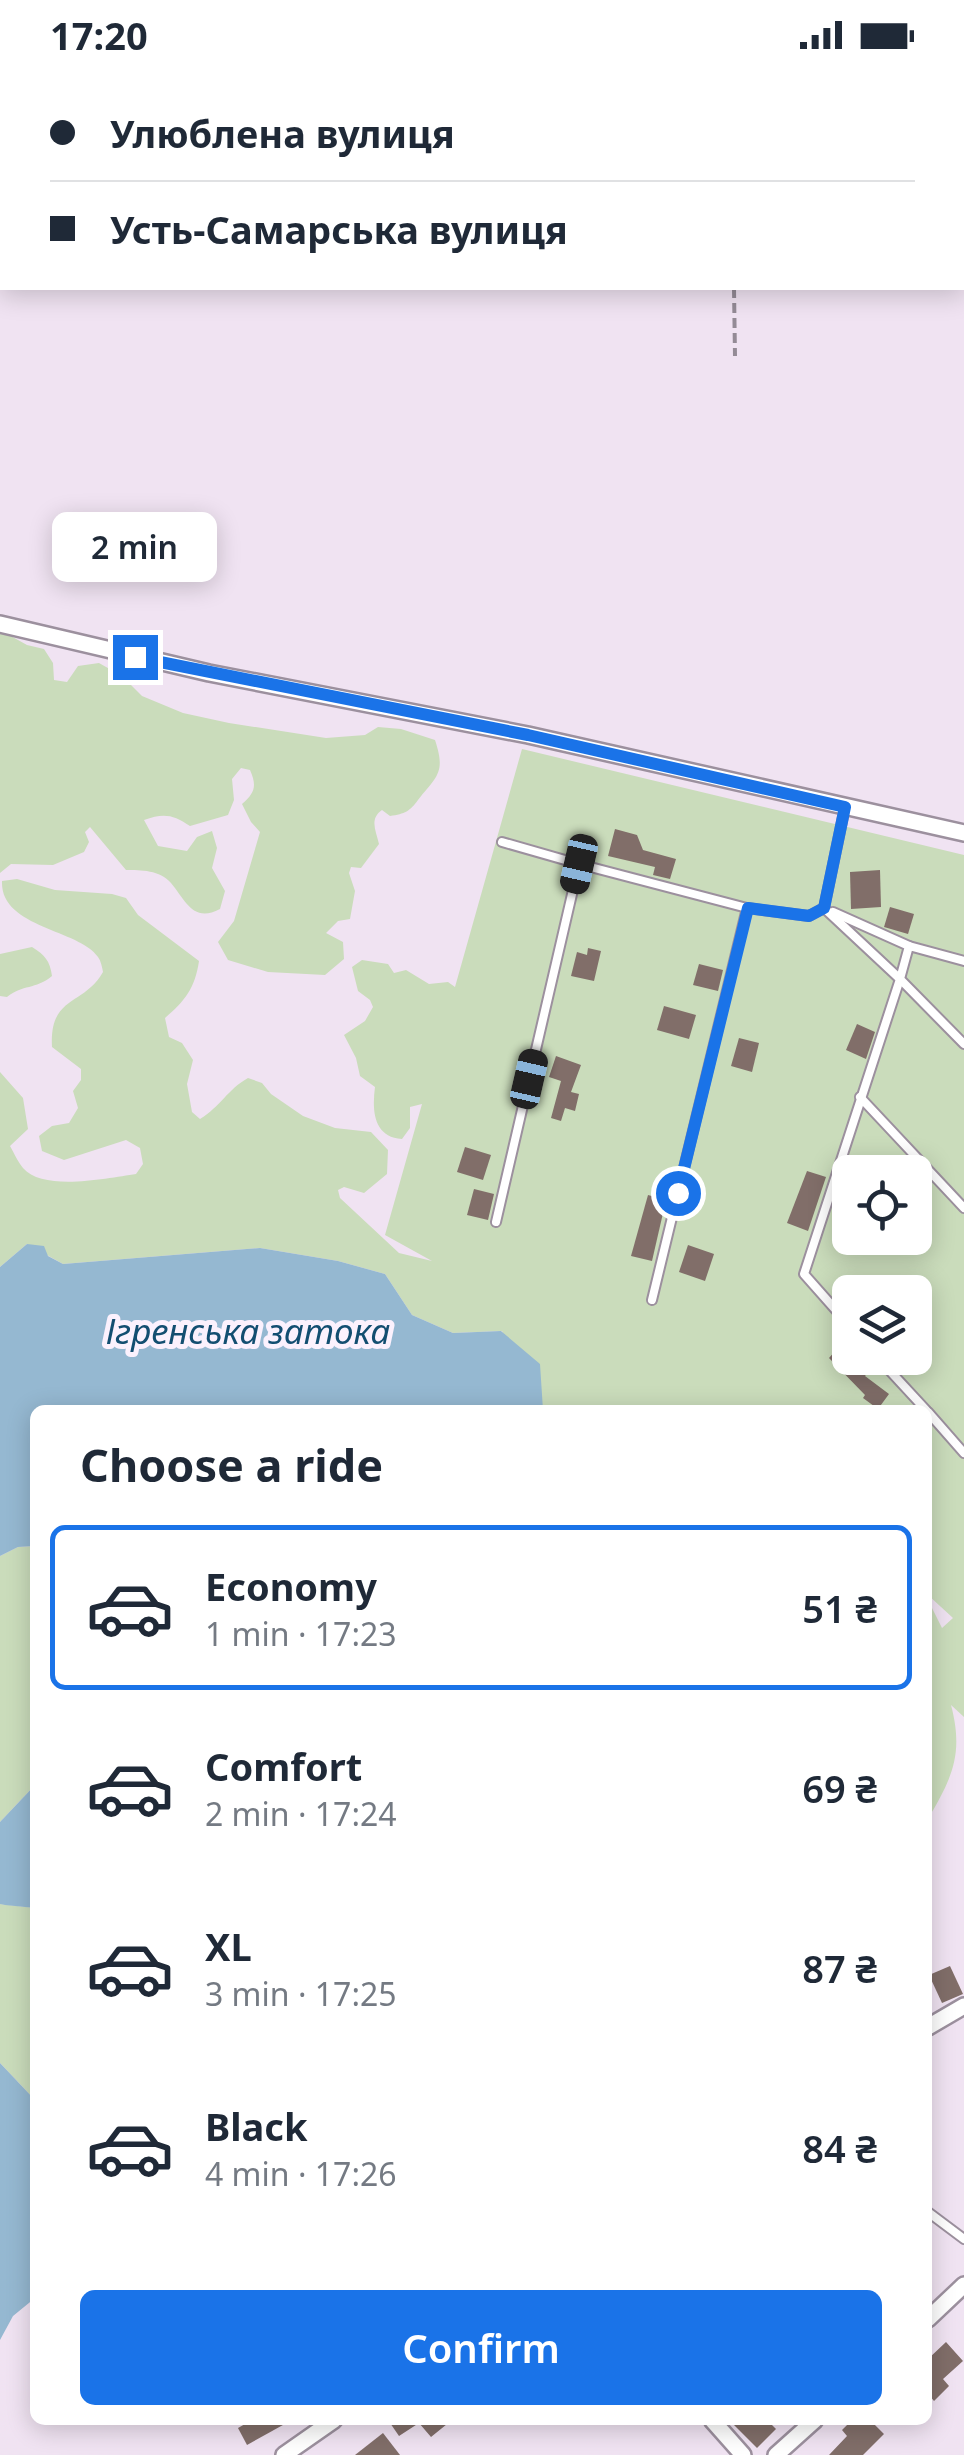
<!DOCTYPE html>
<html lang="en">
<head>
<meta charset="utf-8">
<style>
  :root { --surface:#fff; --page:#f2f2f3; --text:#1f2937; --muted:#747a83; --line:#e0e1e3; --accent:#1a73e8 }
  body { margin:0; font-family:"Noto Sans",sans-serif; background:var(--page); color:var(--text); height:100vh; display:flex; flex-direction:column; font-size:38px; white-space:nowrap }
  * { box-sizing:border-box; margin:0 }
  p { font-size:32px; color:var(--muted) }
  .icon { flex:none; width:55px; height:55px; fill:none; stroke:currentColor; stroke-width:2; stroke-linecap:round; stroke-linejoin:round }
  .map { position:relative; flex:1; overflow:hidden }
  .details { position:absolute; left:30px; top:1335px; width:902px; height:1020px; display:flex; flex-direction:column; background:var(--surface); border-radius:15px; box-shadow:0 5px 25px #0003 }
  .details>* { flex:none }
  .guide { position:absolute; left:0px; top:0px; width:965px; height:220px; box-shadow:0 5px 25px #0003; display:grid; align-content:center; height:220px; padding:0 50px; background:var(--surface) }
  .buttons { position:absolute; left:832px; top:1085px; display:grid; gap:20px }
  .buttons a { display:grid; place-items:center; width:100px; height:100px; border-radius:15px; background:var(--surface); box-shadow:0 5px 25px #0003; font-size:50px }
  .end { position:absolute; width:45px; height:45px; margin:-22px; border:12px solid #1a73e8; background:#fff; box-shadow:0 0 0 5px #fff }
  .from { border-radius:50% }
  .bubble { position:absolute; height:70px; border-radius:15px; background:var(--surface); box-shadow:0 5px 25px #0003; font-size:32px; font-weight:600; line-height:70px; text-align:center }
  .car { position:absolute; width:30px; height:60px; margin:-30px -15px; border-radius:12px; box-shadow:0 0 8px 2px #0007; background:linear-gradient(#222 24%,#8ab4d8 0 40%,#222 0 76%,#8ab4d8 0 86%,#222 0) }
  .guide b { display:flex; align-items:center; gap:35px; height:95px; font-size:38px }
  .guide b+b { border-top:2px solid var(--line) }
  .guide i { width:25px; height:25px; background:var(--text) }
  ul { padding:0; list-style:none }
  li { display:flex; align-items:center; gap:30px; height:165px; margin:0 20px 15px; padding:0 30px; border:5px solid transparent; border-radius:15px }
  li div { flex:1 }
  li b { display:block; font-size:38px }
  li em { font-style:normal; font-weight:600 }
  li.active { border-color:var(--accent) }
  li>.icon { width:90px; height:90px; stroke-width:1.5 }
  h2 { padding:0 50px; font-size:45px; line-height:120px }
  .primary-button { display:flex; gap:20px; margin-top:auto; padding:20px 50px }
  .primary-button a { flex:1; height:115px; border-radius:15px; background:var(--accent); color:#fff; font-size:40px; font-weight:600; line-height:115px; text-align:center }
  .status { display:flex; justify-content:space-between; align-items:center; height:70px; padding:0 50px; background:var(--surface); direction:ltr }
  .status svg { height:28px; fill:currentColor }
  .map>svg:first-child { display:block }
</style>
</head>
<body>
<div class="status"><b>17:20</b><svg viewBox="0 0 49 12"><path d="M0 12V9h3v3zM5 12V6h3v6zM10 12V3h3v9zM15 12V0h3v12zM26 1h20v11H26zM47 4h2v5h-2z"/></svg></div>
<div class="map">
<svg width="964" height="2385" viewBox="0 0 964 2385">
  <rect width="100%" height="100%" fill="#f0e3f2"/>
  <!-- green -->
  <g fill="#cadcbb" fill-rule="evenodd">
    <path d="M0 560 27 575 44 579 53 593 54 610 67 612 78 596 99 593 122 606 142 626 183 643 229 653 326 668 365 665 378 657 401 659 435 670C446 703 437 706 418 730 410 741 405 744 390 746L382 740C369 749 376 761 379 774L361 798 351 797 349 803 355 821 350 849 338 851 326 863 343 872 344 889 325 905 268 902 228 890 218 872 234 851 260 762 251 752 242 734C255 723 257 716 250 700L241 698 232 709 234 730 228 745 190 756C173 744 163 743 144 750L158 776 187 781 197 767 212 761 217 778 212 798 225 821 220 839C193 853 186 831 171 813 160 800 141 800 126 800L90 757 85 762 89 772 84 782 53 795 11 794 0 803Z"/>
    <path d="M522 679 964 785V1647L951 1635C964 1684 952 1708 928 1749V1530L942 1558 953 1548 928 1525V1340H543L502 1261 453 1263 412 1245 385 1204 338 1191 260 1178 63 1194 27 1174 0 1197V1002L23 1028 28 1059 10 1076C14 1083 18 1092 23 1098 43 1122 108 1108 136 1104L143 1094 140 1078 126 1070 64 1090 42 1081 39 1066 52 1056 69 1053 78 1038 73 1021 81 1010V999L52 977C49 925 84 936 103 902 102 897 101 891 98 887 79 859 0 858 2 811L17 809 55 820 112 824 126 828 138 845 199 891C195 918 185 931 165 948L169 967 182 973 193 990 187 1014 192 1042 200 1049C220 1037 228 1019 248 1008L262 1013 271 1024 303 1046 335 1058 371 1062 388 1080 387 1104 364 1123 344 1117 338 1120 340 1128 399 1183 432 1191 385 1165 422 1034 410 1037V1058L402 1069C373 1067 372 1040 375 1017L360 1006 356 988 344 965 365 951 373 937 370 930 358 921 352 897 362 890 388 894 394 903 406 900 429 914 448 912 455 917ZM850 1102H915V1168H850ZM850 1222H915V1288H850Z"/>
    <path d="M32 877C45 885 50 891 52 906 35 920 23 914 7 927L0 926V884Z"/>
    <polygon points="35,1476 35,1715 0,1752 0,1486 18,1477"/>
    <polygon points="0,1834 35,1838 35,2030 0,1993"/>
  </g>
  <!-- water -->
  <g fill="#95b8d1">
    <polygon points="27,1174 44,1176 48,1186 63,1194 260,1178 338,1191 385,1204 412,1245 453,1263 501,1261 540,1294 543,1340 35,1340 35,1476 18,1477 0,1486 0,1197"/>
    <polygon points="35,1715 35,1838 5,1835 0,1834 0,1752"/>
    <polygon points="0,1993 35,2030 35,2228 13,2246 0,2270"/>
  </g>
  <!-- building -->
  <g fill="#816e69">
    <polygon points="615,759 637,765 643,780 676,789 670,809 653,805 655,797 608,786"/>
    <polygon points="880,800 881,837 851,839 850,802"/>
    <polygon points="890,837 914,844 908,864 884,857"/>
    <polygon points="588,878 601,881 594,911 571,906 577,882 587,885"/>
    <polygon points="699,894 723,900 718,921 693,915"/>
    <polygon points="664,936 696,945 689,969 657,960"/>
    <polygon points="857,954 875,962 866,989 846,980"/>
    <polygon points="739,968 759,973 752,1002 731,996"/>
    <polygon points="556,986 581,995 571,1022 579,1024 575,1041 565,1038 561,1051 551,1048 561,1011 549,1007"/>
    <polygon points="465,1077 491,1085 483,1110 457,1102"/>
    <polygon points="807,1101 826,1107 808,1161 787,1153"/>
    <polygon points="474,1119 494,1124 488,1150 467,1145"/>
    <polygon points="648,1125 666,1130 652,1191 631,1186"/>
    <polygon points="688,1175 714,1184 705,1211 679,1202"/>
    <polygon points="844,1271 850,1277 850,1288 863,1288 873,1296 865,1306 889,1324 878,1339 863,1328 865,1325 829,1288"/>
    <polygon points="950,1896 963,1924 942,1933 929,1905"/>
    <polygon points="946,2272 963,2291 943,2309 949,2316 934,2331 928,2324 928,2289"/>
    <polygon points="252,2350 292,2350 247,2375 238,2358"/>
    <polygon points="388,2350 452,2350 431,2367 419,2353 399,2366"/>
    <polygon points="729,2350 767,2350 776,2359 757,2378"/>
    <polygon points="852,2350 870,2350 884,2364 863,2385 829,2385 847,2366 842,2360"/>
    <polygon points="383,2363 400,2385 355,2385"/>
  </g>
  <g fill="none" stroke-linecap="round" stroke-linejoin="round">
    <defs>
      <g id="lane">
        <polyline points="502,772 579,794"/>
        <polyline points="824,838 900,909 804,1204 850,1256"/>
        <polyline points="824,838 845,737"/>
        <polyline points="833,842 909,876"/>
        <polyline points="964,891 909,876 900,909 964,974"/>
        <polyline points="860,1027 964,1138"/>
        <polyline points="496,1152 579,794 747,838 809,846 824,838"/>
        <polyline points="652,1230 747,838"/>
        <polyline points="878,1288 926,1340"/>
        <polyline points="928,1342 964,1383"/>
        <polyline points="928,2142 964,2169"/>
      </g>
      <g id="street">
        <polyline points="0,554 209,603 528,665 964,763"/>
        <polyline points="928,1957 964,1936"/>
        <polyline points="928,2249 964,2215"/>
        <polyline points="712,2350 743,2385"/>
        <polyline points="284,2385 334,2350"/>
        <polyline points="776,2385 815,2350"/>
      </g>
    </defs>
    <!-- lane casing -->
    <use href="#lane" stroke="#9c909e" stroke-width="12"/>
    <!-- street casing -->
    <use href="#street" stroke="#9c909e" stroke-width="20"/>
    <!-- path -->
    <g stroke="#948b96" stroke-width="4" stroke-dasharray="10 5" stroke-linecap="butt">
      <polyline points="683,2 683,0"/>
      <polyline points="734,218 735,286"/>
    </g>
    <!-- lane -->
    <use href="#lane" stroke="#fff" stroke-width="8"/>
    <!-- street -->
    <use href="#street" stroke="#fff" stroke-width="15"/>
  </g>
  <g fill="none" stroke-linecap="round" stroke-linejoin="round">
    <!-- route -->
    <polyline stroke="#1a73e8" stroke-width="12" points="135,587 528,665 845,737 824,838 809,846 748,838 678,1123"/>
  </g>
  <g text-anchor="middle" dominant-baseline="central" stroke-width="10" stroke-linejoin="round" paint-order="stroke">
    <!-- water labels -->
    <g font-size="35" font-style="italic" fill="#134e71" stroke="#fbf1fd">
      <text x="248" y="1260">Ігренська затока</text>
    </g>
  </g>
</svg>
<div class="buttons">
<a><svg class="icon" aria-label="locate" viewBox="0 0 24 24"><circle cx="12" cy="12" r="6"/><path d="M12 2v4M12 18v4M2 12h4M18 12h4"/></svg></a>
<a><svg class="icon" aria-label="layers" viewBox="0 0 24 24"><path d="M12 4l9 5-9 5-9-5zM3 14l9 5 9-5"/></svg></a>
</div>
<i class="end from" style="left:678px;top:1123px"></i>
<i class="end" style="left:135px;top:587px"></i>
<div class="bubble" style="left:52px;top:442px;width:165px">2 min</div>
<i class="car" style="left:579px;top:794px;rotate:193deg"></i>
<i class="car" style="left:529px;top:1009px;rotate:13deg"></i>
<div class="guide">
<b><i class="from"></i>Улюблена вулиця</b>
<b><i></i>Усть-Самарська вулиця</b>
</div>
<section class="details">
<h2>Choose a ride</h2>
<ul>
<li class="active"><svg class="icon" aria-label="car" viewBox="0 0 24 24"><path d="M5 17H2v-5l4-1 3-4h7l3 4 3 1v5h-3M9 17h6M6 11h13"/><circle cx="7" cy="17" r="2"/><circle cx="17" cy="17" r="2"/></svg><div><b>Economy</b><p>1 min · 17:23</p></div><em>51 ₴</em></li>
<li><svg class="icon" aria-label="car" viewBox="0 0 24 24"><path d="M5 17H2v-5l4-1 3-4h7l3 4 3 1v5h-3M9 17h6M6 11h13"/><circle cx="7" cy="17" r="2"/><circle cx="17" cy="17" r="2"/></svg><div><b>Comfort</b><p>2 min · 17:24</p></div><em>69 ₴</em></li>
<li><svg class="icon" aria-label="car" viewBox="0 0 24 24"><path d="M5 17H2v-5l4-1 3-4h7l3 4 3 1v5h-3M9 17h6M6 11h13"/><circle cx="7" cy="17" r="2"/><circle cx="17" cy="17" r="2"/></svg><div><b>XL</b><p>3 min · 17:25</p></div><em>87 ₴</em></li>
<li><svg class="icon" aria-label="car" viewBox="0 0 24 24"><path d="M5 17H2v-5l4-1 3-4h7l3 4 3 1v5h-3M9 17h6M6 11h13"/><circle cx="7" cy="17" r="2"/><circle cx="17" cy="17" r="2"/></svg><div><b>Black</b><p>4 min · 17:26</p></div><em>84 ₴</em></li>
</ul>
<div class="primary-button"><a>Confirm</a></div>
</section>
</div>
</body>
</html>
